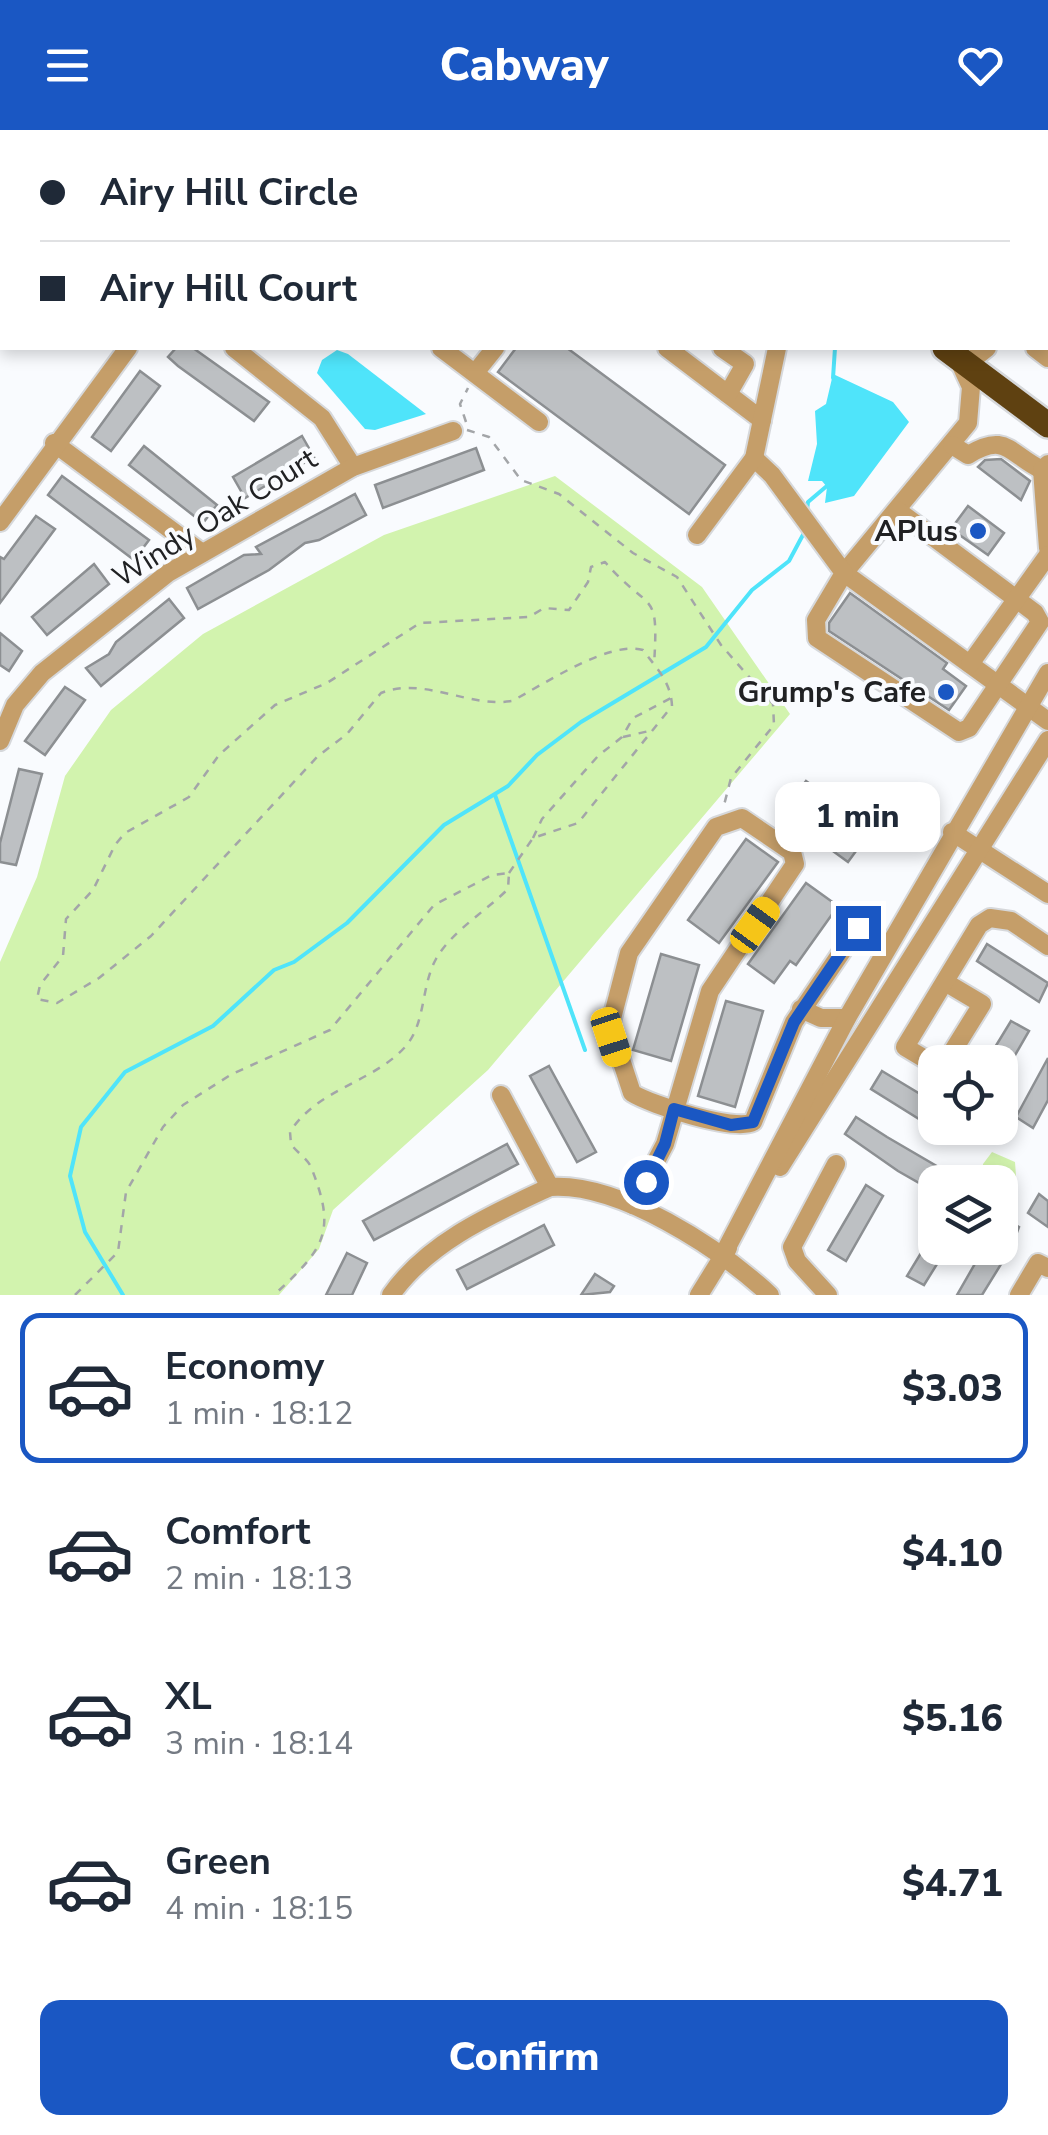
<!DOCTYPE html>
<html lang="en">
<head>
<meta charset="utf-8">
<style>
  :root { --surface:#fff; --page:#f6f6f7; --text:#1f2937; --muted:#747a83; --line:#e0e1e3; --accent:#1a57c3 }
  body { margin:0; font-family:"Nunito Sans",sans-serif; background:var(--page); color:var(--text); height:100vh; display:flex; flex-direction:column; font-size:38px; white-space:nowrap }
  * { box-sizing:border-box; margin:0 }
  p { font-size:32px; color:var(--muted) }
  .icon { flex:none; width:55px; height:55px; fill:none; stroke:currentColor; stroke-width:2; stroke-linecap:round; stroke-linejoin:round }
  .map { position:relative; height:1165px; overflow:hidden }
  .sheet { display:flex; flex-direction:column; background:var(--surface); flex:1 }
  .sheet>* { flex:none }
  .guide { position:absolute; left:0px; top:0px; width:1050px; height:220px; box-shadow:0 5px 15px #0003; display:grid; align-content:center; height:220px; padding:0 40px; background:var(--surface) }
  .controls { position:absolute; left:918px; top:915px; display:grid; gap:20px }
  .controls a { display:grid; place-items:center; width:100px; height:100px; border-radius:20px; background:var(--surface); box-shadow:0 5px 15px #0003; font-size:50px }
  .end { position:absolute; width:45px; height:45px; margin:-22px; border:12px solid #1a57c3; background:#fff; box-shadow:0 0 0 5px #fff }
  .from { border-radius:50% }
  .bubble { position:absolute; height:70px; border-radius:20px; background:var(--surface); box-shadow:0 5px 15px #0003; font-size:32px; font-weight:800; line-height:70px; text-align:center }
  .car { position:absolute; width:30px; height:60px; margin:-30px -15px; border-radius:12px; box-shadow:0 0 8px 2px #0007; background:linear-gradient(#f5c518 24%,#345 0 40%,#f5c518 0 76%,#345 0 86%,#f5c518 0) }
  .guide b { display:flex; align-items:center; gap:35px; height:95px; font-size:38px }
  .guide b+b { border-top:2px solid var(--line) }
  .guide i { width:25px; height:25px; background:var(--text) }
  ul { padding:18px 0 0; list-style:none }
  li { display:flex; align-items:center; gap:30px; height:150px; margin:0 20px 15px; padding:0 20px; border:5px solid transparent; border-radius:20px }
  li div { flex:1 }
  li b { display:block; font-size:38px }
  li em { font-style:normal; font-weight:800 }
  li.on { border-color:var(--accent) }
  li>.icon { width:90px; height:90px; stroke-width:1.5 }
  .cta { display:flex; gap:20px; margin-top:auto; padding:20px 40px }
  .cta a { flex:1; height:115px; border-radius:20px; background:var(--accent); color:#fff; font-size:40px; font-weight:800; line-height:115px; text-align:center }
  header { display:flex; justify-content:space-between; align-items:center; height:130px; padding:0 40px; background:var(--accent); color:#fff; font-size:45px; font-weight:800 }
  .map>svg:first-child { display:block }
</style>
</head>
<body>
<header><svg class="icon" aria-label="menu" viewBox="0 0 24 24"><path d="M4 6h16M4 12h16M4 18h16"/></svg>Cabway<svg class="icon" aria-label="heart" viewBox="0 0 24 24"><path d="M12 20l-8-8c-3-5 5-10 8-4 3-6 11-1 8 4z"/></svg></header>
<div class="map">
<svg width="1048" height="1165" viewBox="0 0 1048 1165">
  <rect width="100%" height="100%" fill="#f9fbfe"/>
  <!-- green -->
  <g fill="#d2f3ae">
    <polygon points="555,346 702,457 790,584 488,940 333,1080 319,1119 279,1165 0,1165 0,832 37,747 65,646 111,580 203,504 384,405"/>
    <polygon points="992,1022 1015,1032 1016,1046 1002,1068 1000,1052 982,1052 983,1034"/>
  </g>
  <!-- water -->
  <g fill="#4fe4fa">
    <polygon points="337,220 348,224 426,284 375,300 365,299 317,243 322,230"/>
    <polygon points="833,244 893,272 909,292 854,366 825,373 827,357 822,351 808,351 817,314 815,281 826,274"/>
  </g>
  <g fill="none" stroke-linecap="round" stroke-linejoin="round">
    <!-- stream -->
    <g stroke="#4fe4fa" stroke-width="4">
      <polyline points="889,2 889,0"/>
      <polyline points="833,248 835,218"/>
      <polyline points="807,381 808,372 828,355"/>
      <polyline points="495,665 585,920"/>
      <polyline points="123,1165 85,1102 70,1046 81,997 125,942 213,896 274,840 294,832 347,793 444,695 508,656 537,625 581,592 706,517 752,460 789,431 805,401"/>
    </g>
  </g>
  <!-- building -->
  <g fill="#bdc0c3" stroke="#8c8f92" stroke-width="2.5">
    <polygon points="176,218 193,218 269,272 254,291 178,236 168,227"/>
    <polygon points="516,218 567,218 725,335 689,384 498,242"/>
    <polygon points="140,241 160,256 111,321 92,307"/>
    <polygon points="302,306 314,327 245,368 233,347"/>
    <polygon points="144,316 217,375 203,393 129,335"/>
    <polygon points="476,318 484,340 383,378 375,355"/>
    <polygon points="1001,329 1030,351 1021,370 978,337 985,330"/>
    <polygon points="62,346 149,410 134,430 48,365"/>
    <polygon points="355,364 366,385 319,410 305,413 269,440 198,479 187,458 244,425 261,424 256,417"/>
    <polygon points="968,376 1004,403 988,425 951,399"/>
    <polygon points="36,386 55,399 0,473 0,427 4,429"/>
    <polygon points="94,434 109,454 47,505 32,487"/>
    <polygon points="850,463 947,533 943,539 966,556 949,580 829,501 829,493"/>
    <polygon points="169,469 184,488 101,556 86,538 109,524 116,512"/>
    <polygon points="0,503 22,521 9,541 0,535"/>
    <polygon points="65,557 85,570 45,625 25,611"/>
    <polygon points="19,639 42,644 16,735 0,732 0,713"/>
    <polygon points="806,651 872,699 848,732 782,684"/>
    <polygon points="746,709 778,732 719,813 688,790"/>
    <polygon points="806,753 838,776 796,835 790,831 774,853 748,834"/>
    <polygon points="987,814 1048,853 1039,872 977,831"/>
    <polygon points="661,824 699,835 671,931 633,920"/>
    <polygon points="726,871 763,881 735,977 698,966"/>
    <polygon points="1011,891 1029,901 1000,951 1000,932 986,932"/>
    <polygon points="1048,928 1048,970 1033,998 1016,987"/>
    <polygon points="549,936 596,1022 577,1032 530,946"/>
    <polygon points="882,941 935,973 935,999 871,959"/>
    <polygon points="856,987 887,1007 964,1052 935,1052 935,1062 898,1041 845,1004"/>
    <polygon points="507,1014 518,1034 374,1110 363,1091"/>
    <polygon points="866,1055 883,1066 846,1131 828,1120"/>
    <polygon points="1039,1064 1048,1071 1048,1097 1028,1083"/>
    <polygon points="1000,1085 1019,1097 1011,1118 982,1165 957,1165 984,1118 1000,1118"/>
    <polygon points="544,1095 554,1115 467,1159 457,1140"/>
    <polygon points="935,1100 935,1118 947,1118 924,1155 907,1146"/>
    <polygon points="347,1123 367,1133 352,1165 326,1165"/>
    <polygon points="595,1144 614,1156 610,1162 581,1165"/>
  </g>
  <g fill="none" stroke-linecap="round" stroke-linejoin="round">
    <defs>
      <g id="minor">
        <polyline points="133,0 137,2"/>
        <polyline points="465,0 468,2"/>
        <polyline points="574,0 575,2"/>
        <polyline points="742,0 745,2"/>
        <polyline points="97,2 99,0"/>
        <polyline points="296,2 298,0"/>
        <polyline points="341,2 343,0"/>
        <polyline points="611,2 612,0"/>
        <polyline points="801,2 803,0"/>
        <polyline points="938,2 939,0"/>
        <polyline points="0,138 2,134"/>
        <polyline points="1048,170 1048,171"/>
        <polyline points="234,218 322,288 353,337"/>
        <polyline points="441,218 539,292"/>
        <polyline points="667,218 762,290"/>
        <polyline points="722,218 745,234 728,264"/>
        <polyline points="1035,218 1048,228"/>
        <polyline points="959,231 971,257 968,293 844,443 1048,591"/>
        <polyline points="967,234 987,218"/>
        <polyline points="475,243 495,218"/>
        <polyline points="54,313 202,423"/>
        <path d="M952 315 968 325C1006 302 1008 323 1042 340L1048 334"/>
        <polyline points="754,328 772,345 844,443 816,490 817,508 959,602 969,598 1040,492 1035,483 897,380"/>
        <polyline points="1042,340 1048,418"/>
        <polyline points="0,392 128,218"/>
        <polyline points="697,405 754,328 777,218"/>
        <polyline points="970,534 1048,425"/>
        <polyline points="0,611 15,575 42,543 168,443 353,337 453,301"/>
        <polyline points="952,702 1048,764"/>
        <polyline points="945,852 982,874 946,932"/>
        <polyline points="801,879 821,888 847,888"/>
        <polyline points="935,935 905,917 979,795 990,788 1011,791 1048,816"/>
        <polyline points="501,965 550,1057"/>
        <polyline points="780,1037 1048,610"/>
        <path d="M633 1075 665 1014 710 861 795 734 792 722 742 688 716 697 629 823 610 896 632 963C651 975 735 1002 753 992L794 892 858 798"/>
        <polyline points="722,1127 847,888 1048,543"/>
        <path d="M391 1165C428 1112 492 1084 550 1057 619 1052 719 1118 770 1165"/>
        <polyline points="699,1165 728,1118"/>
        <polyline points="828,1165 797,1131 792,1117 836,1034"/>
        <polyline points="1019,1165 1038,1133 1048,1138"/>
      </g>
      <g id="highway">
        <polyline points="655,0 658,2"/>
        <polyline points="961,0 963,2"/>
        <polyline points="945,218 1048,295"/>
      </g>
    </defs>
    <!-- minor casing -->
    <use href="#minor" stroke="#d6d8db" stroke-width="22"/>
    <!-- highway casing -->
    <use href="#highway" stroke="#d6d8db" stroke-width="30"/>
    <!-- path -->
    <g stroke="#a3a5a8" stroke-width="2.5" stroke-dasharray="8 8" stroke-linecap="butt">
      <polyline points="466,292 460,274 468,258"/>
      <polyline points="467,300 489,307 521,350 559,364 633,423 677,447 721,515 773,574 774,595 731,648 723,679"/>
      <polyline points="623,607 649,601"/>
      <polyline points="533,708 542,689 598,626 622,607 633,588 671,568"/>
      <path d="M509 743 533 708 578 693 672 576C671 552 657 539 643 520 609 510 543 555 512 571 468 578 424 546 381 563L347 604 318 626 151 806 99 848 57 873 37 869 40 855 63 826 66 789 93 760 115 715 125 703 189 667 219 625 275 575 327 553 420 493 529 487 544 478 569 480 588 452 591 437 605 432C651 485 659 456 654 535"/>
      <path d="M75 1165 118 1122 126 1062 163 997 183 975 232 944 330 900 434 775 492 745 509 743 508 759C486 781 451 802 436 829 421 856 426 892 406 916 373 953 318 958 290 1002L291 1014C296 1022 307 1028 311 1037 337 1102 325 1118 274 1165"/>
    </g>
    <!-- minor -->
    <use href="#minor" stroke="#c59e69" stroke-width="18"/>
    <!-- highway -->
    <use href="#highway" stroke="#5f4111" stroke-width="25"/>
  </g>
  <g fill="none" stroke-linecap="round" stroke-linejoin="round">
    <!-- route -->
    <polyline stroke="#1a57c3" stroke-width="12" points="646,1052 665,1014 674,979 731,995 753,992 794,892 858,798"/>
  </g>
  <!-- markers -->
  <g fill="#1a57c3" stroke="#f9fbfe" stroke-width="4">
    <circle cx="978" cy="401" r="10"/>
    <circle cx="946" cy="562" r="10"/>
  </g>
  <g text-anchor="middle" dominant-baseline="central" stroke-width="8" stroke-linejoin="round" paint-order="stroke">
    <!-- street labels -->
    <g font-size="30" fill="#202123" stroke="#f9fbfe">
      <text transform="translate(215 388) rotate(-32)">Windy Oak Court</text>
    </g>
    <!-- poi labels -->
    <g font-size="30" font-weight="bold" fill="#202123" stroke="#f9fbfe" text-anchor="end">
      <text x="958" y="401">APlus</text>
      <text x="926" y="562">Grump's Cafe</text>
    </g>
  </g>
</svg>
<div class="controls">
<a><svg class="icon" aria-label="locate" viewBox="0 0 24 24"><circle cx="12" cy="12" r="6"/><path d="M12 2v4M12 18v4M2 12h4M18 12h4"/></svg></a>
<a><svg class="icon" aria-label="layers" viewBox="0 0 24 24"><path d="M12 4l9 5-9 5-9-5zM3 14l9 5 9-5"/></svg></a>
</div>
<i class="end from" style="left:646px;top:1052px"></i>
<i class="end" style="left:858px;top:798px"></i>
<div class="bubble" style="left:775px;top:652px;width:165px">1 min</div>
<i class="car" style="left:755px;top:795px;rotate:36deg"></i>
<i class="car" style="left:611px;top:907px;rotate:162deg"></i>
<div class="guide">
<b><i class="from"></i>Airy Hill Circle</b>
<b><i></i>Airy Hill Court</b>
</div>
</div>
<section class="sheet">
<ul>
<li class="on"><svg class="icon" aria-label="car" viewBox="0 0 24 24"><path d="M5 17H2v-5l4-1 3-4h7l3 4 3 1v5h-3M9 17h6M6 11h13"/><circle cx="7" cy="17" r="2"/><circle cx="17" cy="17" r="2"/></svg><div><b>Economy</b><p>1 min · 18:12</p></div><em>$3.03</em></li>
<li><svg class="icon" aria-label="car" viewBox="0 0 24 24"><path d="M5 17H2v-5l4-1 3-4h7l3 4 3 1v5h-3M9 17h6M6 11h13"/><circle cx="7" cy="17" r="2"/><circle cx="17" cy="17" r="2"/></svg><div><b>Comfort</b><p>2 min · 18:13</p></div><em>$4.10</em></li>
<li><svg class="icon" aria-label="car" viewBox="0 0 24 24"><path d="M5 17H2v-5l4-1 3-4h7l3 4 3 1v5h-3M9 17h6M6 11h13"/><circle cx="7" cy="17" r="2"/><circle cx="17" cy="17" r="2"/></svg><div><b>XL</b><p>3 min · 18:14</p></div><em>$5.16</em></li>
<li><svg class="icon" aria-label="car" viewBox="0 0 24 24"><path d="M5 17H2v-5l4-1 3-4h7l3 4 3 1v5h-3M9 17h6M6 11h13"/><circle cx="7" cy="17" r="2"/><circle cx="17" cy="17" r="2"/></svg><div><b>Green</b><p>4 min · 18:15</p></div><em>$4.71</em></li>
</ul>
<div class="cta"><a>Confirm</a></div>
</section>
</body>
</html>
